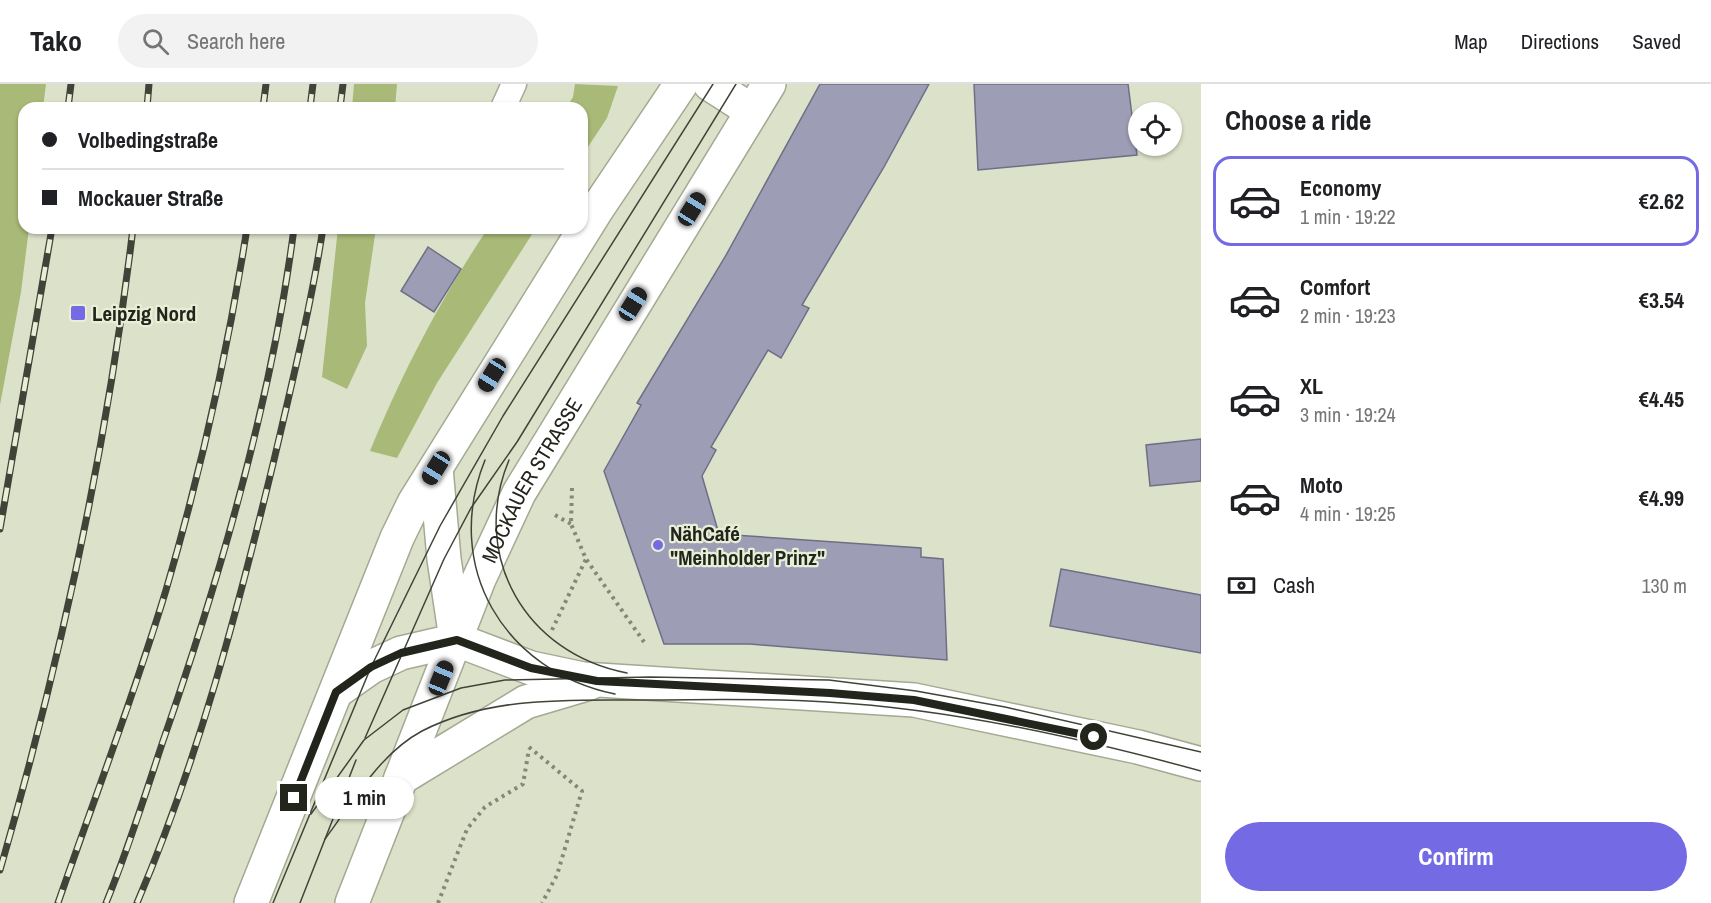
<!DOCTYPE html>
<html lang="en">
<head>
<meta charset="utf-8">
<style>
  :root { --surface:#fff; --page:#f2f2f2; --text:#202124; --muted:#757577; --line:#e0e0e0; --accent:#736ae4 }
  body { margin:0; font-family:"Archivo Narrow",sans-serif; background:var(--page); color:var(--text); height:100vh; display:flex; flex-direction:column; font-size:22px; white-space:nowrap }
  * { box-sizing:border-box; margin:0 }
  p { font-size:20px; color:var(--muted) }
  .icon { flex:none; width:33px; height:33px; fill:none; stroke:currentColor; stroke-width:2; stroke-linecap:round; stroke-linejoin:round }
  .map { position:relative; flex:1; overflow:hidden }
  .details { display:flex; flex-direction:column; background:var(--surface); width:510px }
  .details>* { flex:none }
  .banner { position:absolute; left:18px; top:18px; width:570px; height:132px; border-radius:18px; box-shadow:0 2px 4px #0004; display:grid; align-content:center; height:132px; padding:0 24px; background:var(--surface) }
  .controls { position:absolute; left:1128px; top:18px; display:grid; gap:12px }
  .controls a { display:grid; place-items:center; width:54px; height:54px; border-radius:50%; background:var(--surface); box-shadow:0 2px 4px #0004; font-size:30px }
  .end { position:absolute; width:27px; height:27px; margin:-14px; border:8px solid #22251c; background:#fff; box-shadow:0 0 0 3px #fff }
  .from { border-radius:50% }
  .bubble { position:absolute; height:42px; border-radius:21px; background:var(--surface); box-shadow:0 2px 4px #0004; font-size:20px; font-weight:700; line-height:42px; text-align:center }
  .car { position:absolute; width:18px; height:36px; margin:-18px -9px; border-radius:8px; box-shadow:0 0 4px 2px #0007; background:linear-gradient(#222 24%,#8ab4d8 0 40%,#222 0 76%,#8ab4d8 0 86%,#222 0) }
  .banner b { display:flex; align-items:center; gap:21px; height:57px; font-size:22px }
  .banner b+b { border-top:2px solid var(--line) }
  .banner i { width:15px; height:15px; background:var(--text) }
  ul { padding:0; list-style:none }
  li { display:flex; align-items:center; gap:18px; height:90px; margin:0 12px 9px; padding:0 12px; border:3px solid transparent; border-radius:18px }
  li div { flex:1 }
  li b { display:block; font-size:22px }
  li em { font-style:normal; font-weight:700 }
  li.active { border-color:var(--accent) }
  li>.icon { width:54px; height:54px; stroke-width:1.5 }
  h2 { padding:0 24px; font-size:27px; line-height:72px }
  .pay { display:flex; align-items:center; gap:15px; height:66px; padding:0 24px; font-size:22px }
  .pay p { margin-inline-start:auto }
  .action { display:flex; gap:12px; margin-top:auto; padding:12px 24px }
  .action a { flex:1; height:69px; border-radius:36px; background:var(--accent); color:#fff; font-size:24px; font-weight:700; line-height:69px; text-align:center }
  header { display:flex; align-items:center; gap:36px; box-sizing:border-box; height:84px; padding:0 30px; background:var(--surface); border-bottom:2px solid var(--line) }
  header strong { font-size:28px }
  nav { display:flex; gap:33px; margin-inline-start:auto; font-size:21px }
  .search { width:420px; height:54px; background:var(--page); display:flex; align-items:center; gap:15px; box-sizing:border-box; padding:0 21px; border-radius:33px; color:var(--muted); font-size:22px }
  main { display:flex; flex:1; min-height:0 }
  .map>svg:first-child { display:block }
</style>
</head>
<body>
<header>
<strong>Tako</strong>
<div class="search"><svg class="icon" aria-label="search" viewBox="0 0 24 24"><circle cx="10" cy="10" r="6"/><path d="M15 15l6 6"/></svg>Search here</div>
<nav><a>Map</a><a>Directions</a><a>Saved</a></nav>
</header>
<main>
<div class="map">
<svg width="1201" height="819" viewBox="0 0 1201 819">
  <rect width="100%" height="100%" fill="#dbe2c9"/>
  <!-- green -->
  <g fill="#a9b978">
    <polygon points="0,0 46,0 43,24 24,24 24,144 29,144 21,208 0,321"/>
    <polygon points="354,0 397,0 395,24 352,24"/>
    <polygon points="575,0 618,2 607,34 582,72 582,24 566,24 573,13"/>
    <polygon points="338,144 376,144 365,219 367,262 347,305 322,293"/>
    <path d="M488 144H536L437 299 397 374 370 367C404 285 439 218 488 144Z"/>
  </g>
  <!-- building -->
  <g fill="#9d9eb6" stroke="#6e6f85" stroke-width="1.5">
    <polygon points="820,0 929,0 884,83 802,221 809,224 781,274 768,266 711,363 716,366 702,392 719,450 921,464 921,473 943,475 947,576 750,560 664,560 604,387 641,321 637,319 725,173"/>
    <polygon points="974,0 1128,0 1137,71 978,86"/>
    <polygon points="428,163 461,185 434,228 401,207"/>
    <polygon points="1201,355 1201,397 1150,402 1146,361"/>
    <polygon points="1061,485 1201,511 1201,569 1050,542"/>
  </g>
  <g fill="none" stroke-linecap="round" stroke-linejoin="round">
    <defs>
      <polyline id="service" points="503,24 514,0"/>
      <polyline id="minor" points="710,0 752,27"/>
      <g id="secondary">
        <polyline points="436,384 444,475 456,555"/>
        <polyline points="337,607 371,583 401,569 457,556 531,584 583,595 914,616 1138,663 1201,680"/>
        <polyline points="401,694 526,618 590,599"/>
        <polyline points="251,819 397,454 414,419 597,125 681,0"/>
        <path id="s1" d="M352 819 479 495 519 409 769 0"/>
      </g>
    </defs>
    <!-- service casing -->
    <use href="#service" stroke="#a3a992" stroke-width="27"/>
    <!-- minor casing -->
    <use href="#minor" stroke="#a3a992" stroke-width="36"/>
    <!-- secondary casing -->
    <use href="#secondary" stroke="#a3a992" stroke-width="36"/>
    <!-- path -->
    <g stroke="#838877" stroke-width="4" stroke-dasharray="3 4.5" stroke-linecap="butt">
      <polyline points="572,404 571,440 586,475 644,558"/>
      <polyline points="555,431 571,440"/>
      <polyline points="552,546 586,475"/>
      <polyline points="529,663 582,707 557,791 542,819"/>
      <polyline points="438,819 467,745 485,723 523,700 529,665"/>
    </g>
    <!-- service -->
    <use href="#service" stroke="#fff" stroke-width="24"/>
    <!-- minor -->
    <use href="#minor" stroke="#fff" stroke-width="33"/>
    <!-- secondary -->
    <use href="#secondary" stroke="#fff" stroke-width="33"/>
    <!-- tram -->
    <g stroke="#404438" stroke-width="1.5">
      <path d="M485 376C442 483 504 587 615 610"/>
      <path d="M509 376C469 472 526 570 627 589"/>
      <polyline points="365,654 444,475 471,424 517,358 736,0"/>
      <polyline points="311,730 364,656 403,626 461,604 505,596 650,593 829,596 916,607 1005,623 1201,668"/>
      <path d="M325 755C353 718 379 670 422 647 490 612 568 616 643 616 704 616 765 614 827 618 952 625 1080 654 1201 687"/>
      <polyline points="273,819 371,583 440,442 503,332 713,0"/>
      <polyline points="300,819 356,676"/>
    </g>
    <defs>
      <g id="rail">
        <polyline points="68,24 71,0"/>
        <polyline points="147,24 149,0"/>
        <polyline points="263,24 266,0"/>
        <polyline points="310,24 313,0"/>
        <polyline points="340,24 343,0"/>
        <polyline points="0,445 52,144"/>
        <path d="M0 786C61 576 107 362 133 144"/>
        <path d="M58 819C94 715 134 612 166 506 201 387 228 266 247 144"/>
        <path d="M106 819C128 766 145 711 163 657 220 494 272 315 294 144"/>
        <path d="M137 819C198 677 238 525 274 376 292 299 311 222 323 144"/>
      </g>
    </defs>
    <!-- rail casing -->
    <use href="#rail" stroke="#404438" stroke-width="7"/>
    <!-- rail -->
    <use href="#rail" stroke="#e8efd6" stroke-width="4.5" stroke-dasharray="14" stroke-linecap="butt"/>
  </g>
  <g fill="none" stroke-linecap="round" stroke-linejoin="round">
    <!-- route -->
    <polyline stroke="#22251c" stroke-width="8" points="294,714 336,608 371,583 401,569 457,556 531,584 597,597 830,609 914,616 1094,653"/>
  </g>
  <!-- markers -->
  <g fill="#736ae4" stroke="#e8efd6" stroke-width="2">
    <rect x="70" y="221" width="16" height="16" rx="3"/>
    <circle cx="658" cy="461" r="6"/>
  </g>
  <g text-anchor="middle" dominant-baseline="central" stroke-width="4.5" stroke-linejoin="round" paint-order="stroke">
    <!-- poi labels -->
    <g font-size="21" font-weight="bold" fill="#22251c" stroke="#e8efd6" text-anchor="start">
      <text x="92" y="229">Leipzig Nord</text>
      <text x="670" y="449">NähCafé<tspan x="670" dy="24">"Meinholder Prinz"</tspan></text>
    </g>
    <!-- street labels -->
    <g font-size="21" fill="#22251c" stroke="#e8efd6">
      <text stroke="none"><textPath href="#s1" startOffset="460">MOCKAUER STRASSE</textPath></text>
    </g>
  </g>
</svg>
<div class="controls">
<a><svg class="icon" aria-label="locate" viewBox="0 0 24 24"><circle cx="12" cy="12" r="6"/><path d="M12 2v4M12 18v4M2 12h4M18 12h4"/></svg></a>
</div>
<i class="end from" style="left:1094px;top:653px"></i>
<i class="end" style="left:294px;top:714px"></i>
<div class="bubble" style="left:315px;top:693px;width:99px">1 min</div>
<i class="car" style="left:692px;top:125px;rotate:32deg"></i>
<i class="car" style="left:633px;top:220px;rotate:32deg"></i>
<i class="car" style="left:492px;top:291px;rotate:212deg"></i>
<i class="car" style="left:436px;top:384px;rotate:212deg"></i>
<i class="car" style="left:441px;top:594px;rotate:22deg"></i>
<div class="banner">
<b><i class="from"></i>Volbedingstraße</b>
<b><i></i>Mockauer Straße</b>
</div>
</div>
<section class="details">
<h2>Choose a ride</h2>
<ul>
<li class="active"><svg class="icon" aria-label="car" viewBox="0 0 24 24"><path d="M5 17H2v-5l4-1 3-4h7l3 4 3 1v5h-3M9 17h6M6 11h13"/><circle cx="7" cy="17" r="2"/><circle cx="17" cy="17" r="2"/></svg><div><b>Economy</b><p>1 min · 19:22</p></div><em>€2.62</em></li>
<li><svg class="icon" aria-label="car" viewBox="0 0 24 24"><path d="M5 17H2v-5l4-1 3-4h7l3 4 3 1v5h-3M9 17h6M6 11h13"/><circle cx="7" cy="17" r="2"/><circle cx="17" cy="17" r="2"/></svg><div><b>Comfort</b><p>2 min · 19:23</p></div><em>€3.54</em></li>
<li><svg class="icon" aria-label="car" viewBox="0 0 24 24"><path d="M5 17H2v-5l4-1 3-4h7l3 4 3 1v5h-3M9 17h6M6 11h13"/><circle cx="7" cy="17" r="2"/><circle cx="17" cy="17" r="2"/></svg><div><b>XL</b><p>3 min · 19:24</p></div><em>€4.45</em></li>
<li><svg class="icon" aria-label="car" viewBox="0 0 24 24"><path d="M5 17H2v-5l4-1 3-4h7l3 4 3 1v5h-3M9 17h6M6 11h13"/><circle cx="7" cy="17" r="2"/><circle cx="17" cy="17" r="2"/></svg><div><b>Moto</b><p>4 min · 19:25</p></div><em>€4.99</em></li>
</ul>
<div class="pay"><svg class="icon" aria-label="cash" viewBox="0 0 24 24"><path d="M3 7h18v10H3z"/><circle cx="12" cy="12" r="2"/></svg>Cash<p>130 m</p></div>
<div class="action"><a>Confirm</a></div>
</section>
</main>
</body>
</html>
